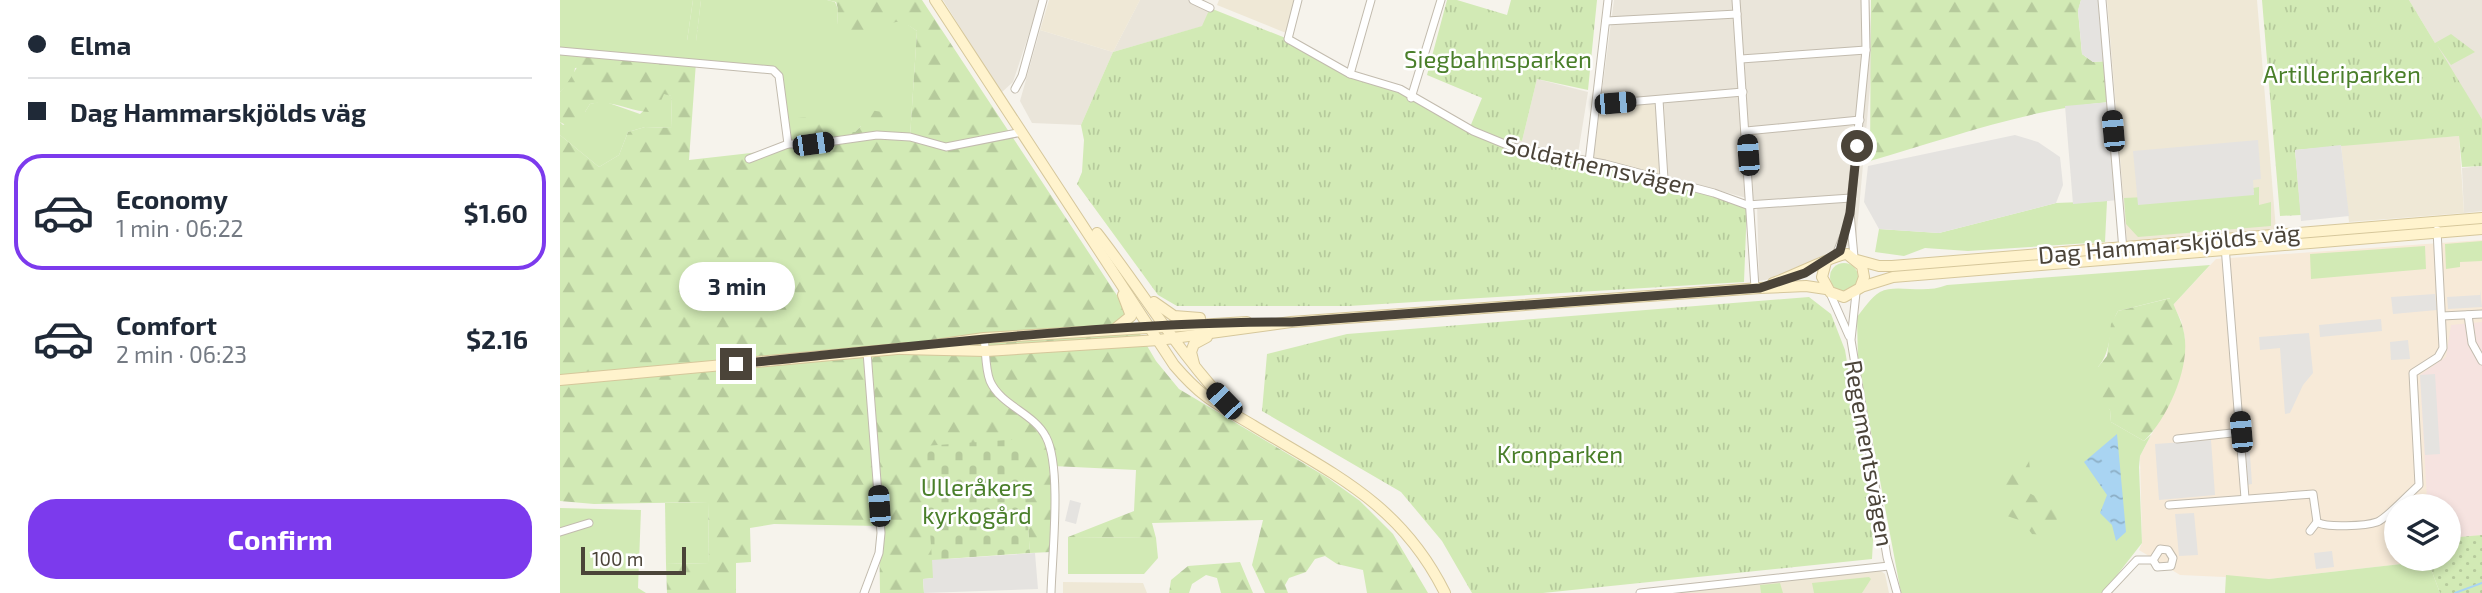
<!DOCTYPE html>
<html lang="en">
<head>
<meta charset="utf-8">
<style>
  :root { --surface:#fff; --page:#f2f2f3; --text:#1f2937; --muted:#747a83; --line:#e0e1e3; --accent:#7c3aed }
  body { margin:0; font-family:"Exo 2",sans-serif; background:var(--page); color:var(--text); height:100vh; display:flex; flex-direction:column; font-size:26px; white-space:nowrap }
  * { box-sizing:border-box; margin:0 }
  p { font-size:23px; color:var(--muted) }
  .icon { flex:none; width:38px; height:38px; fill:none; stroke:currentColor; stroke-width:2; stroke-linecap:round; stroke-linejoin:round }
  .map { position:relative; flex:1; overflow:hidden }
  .drawer { display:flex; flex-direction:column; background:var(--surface); width:560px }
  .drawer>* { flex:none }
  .hud { display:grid; align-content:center; height:154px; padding:0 28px; background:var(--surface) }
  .fabs { position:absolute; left:1824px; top:494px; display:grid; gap:14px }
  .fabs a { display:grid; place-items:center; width:77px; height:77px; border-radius:50%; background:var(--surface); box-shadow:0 4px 10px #0003; font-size:35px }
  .scale { position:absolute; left:21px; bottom:18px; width:105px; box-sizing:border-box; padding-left:7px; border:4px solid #4b4439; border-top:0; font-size:19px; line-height:24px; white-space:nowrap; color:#4b4439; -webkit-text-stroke:5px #fff; paint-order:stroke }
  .end { position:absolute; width:32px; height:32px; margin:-16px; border:9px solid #4b4439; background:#fff; box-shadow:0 0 0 4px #fff }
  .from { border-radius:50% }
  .bubble { position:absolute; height:49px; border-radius:24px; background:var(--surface); box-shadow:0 4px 10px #0003; font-size:23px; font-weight:700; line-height:49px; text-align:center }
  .car { position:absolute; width:21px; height:42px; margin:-21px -10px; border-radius:9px; box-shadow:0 0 5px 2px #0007; background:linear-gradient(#222 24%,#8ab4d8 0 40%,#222 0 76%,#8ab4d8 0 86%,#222 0) }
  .hud b { display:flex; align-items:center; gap:24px; height:66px; font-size:26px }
  .hud b+b { border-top:2px solid var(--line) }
  .hud i { width:18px; height:18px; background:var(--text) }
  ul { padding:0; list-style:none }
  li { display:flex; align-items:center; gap:21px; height:116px; margin:0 14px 10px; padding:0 14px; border:4px solid transparent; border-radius:28px }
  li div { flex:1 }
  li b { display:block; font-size:26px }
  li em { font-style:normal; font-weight:700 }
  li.current { border-color:var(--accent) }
  li>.icon { width:63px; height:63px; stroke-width:1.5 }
  .button { display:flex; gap:14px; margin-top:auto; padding:14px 28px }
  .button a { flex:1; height:80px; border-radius:28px; background:var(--accent); color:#fff; font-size:28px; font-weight:700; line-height:80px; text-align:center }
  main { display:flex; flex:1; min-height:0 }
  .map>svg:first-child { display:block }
</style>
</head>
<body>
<main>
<section class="drawer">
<div class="hud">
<b><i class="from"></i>Elma</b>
<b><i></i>Dag Hammarskjölds väg</b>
</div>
<ul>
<li class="current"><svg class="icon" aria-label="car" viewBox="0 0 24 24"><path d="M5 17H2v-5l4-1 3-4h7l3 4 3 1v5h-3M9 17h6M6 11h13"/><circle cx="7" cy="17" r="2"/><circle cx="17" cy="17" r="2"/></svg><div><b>Economy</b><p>1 min · 06:22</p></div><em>$1.60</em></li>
<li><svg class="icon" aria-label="car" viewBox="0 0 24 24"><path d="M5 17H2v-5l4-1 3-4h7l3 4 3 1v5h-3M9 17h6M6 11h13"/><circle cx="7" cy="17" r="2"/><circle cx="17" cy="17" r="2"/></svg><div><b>Comfort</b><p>2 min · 06:23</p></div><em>$2.16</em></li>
</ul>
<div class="button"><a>Confirm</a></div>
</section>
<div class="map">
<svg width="1922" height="593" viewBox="0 0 1922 593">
  <defs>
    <pattern id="forest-firs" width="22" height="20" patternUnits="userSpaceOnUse" patternTransform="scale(1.75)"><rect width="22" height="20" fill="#d2eab5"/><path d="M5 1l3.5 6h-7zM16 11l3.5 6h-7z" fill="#b6ca9c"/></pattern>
    <pattern id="cemetery-stones" width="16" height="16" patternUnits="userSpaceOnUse" patternTransform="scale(1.75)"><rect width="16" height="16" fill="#d2eab5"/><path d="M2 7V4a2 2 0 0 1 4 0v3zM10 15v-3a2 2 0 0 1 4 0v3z" fill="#b6ca9c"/></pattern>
    <pattern id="park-tufts" width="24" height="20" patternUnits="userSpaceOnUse" patternTransform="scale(1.75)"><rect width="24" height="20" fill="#d2eab5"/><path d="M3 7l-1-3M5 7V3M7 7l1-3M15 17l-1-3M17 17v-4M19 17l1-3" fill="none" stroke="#b6ca9c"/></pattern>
    <pattern id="garden-dots" width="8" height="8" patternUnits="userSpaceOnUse" patternTransform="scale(1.75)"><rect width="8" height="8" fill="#d2eab5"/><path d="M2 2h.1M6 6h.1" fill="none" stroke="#b6ca9c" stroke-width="1.8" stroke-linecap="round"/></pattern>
    <pattern id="water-ripples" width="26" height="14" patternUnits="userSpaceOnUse" patternTransform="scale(1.75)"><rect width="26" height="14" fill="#a9d4f2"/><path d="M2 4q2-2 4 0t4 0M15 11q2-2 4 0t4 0" fill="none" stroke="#8caec5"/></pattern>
  </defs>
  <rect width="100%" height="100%" fill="#f6f3ec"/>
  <!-- residential -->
  <g fill="#eae5da">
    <polygon points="383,0 480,0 453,82 441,93"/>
    <polygon points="580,0 633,0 650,8 643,26 553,52 521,125 472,123 460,101 480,30 553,52"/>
    <polygon points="1054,0 1309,0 1313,54 1296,242 1258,262 1217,278 1199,281 1197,201 1108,176 1104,105 1041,99"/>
    <polygon points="1849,0 1922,0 1922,119 1907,96"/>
    <polygon points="977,79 1028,92 1017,160 952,147 955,140 962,141"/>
    <polygon points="1922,166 1922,211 1904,213 1902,168"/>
  </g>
  <!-- commercial -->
  <polygon fill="#f7ead8" points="1922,240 1922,535 1888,538 1888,506 1836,506 1836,558 1870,558 1868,561 1709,579 1620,575 1579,550 1582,543 1580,456 1604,411 1625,338 1621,320 1613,305 1656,259"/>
  <!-- education -->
  <g fill="#efe8d6">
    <polygon points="489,0 580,0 553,52 480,30"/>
    <polygon points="659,0 735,0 726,33 657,5"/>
    <polygon points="1547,0 1697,0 1716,230 1567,242"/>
    <polygon points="1041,99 1104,105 1108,176 1033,160"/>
    <polygon points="1899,136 1904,213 1789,222 1781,145"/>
    <polygon points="1876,499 1883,506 1841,506 1844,502"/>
    <polygon points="1315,567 1325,574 1329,593 1080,593"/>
    <polygon points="503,582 583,583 587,593 503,593"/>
  </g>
  <!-- medical -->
  <polygon fill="#f6e3e0" points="1922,322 1922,535 1890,538 1888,506 1876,499 1867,500 1860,375 1886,357 1891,325"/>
  <!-- grass -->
  <g fill="#d2eab5">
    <polygon points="0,0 133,0 127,41 136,41 141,0 267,0 275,2 278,9 277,25 334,20 344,22 357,31 350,137 301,126 295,132 274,132 270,126 223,121 219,76 213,70 114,60 15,68 13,79 0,92"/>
    <polygon points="104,93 111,96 112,128 85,127 68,132 59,155 39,167 0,135 0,122 3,125 25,112 30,104 43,101 80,114"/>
    <polygon points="1699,187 1699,205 1711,202 1711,226 1578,237 1566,224 1564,198 1694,192 1693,188"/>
    <polygon points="1547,201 1545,242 1408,251 1365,248 1344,256 1315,252 1319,229 1379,233 1496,203"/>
    <polygon points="1922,241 1922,261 1900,262 1900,267 1886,269 1885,244"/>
    <polygon points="1865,246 1866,269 1751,279 1750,254"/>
    <circle cx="1284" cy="277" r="14"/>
    <path d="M1650 265 1613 305 1610 298 1558 311C1547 330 1553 350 1538 367L1543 403 1550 410 1551 422 1584 441 1591 435 1580 456 1579 467 1582 543 1543 593H1341L1298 362 1297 317C1303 310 1311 297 1320 292 1336 283 1363 295 1387 285Z"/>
    <polygon points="148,502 149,563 106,564 105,503"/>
    <polygon points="0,508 81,510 78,588 86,593 0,593"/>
    <polygon points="508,537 596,538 598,558 584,574 508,574"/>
    <polygon points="1868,561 1880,593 1665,593 1666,575 1709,579"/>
    <polygon points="1309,577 1311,579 1302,593 1254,593 1252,583"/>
    <polygon points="1220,583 1223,593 1201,593 1200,585"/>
  </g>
  <!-- forest -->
  <g fill="url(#forest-firs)">
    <polygon points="133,0 141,0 136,42 127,41"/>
    <path d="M267 0H362L560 300 596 361 619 389 768 478 800 501 833 534 868 593H807L803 570 777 564 765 556 755 559 746 572 729 578 725 585 728 593H705L692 565 703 520 592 523 596 538 508 537 574 511 576 470 493 466 491 552 470 553 461 439 374 578 363 579 364 593H320L319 526 214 524 190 528 191 562 176 563V593H107L106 564 149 563 148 502 34 504 0 501V135L39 167 59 155 68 132 85 127 112 128 111 96 104 94 96 112C72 114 54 98 30 104L25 112 28 115 26 125 13 129 0 122V92C12 79 16 66 27 53L136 62 129 160 216 150 228 143 223 121 243 117H266L274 132H295L301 126 303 116 310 110 322 112 330 121 331 136 350 137 357 31C330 12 335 28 311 32 300 34 286 30 277 25L278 9 276 2Z"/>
    <path d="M1311 0H1521L1518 11 1522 54 1533 62 1547 61 1550 102C1468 109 1389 138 1310 161Z"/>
    <path d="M1611 298C1616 312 1624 324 1625 340 1628 372 1607 419 1584 441L1551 422 1550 410 1533 399 1538 367 1547 356 1551 324 1558 311Z"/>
    <path d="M1463 456 1469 460 1471 479 1467 492 1495 506 1497 520C1490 531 1486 536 1472 534L1462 521 1447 516C1440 497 1443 465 1463 456Z"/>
    <polygon points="680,562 693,593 661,593 657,578 646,575 632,584 629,593 609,593 611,580 628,566"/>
  </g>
  <!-- cemetery -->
  <polygon fill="url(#cemetery-stones)" points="462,439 470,553 372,560 364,446"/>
  <!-- park -->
  <g fill="url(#park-tufts)">
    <polygon points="887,0 897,0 947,15 951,0 1037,0 1028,90 977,79 962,141 955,139 952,145 910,127 922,98 867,75"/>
    <polygon points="1702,0 1849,0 1875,43 1891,34 1915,52 1891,65 1877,45 1922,119 1922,166 1902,167 1899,136 1735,150 1741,215 1720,216"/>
    <polygon points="650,8 728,39 790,74 827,84 937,142 1045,165 1187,205 1184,282 789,306 617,306 598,295 517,184 522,172 524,140 521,125 553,52 642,26"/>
    <polygon points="1249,297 1271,314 1285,350 1314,523 1312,559 983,593 912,593 882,541 841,492 702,411 707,354 787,334"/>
  </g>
  <!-- garden -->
  <polygon fill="url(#garden-dots)" points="1922,535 1922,593 1880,593 1868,561 1870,558 1888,558 1888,538"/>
  <!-- parking -->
  <g fill="#e5e3e0">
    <polygon points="1521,0 1542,0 1547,61 1533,62 1522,54 1518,10"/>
    <polygon points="1550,102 1559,200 1513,204 1505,106"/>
    <polygon points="1455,135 1478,142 1500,157 1503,185 1496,203 1379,233 1319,229 1304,202 1308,166"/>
    <polygon points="1698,140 1701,179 1693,180 1694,195 1578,205 1573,151"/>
    <polygon points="1781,145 1789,216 1741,221 1735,150"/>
    <polygon points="1920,289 1922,307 1888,309 1887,297 1920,295"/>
    <polygon points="1875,294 1877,310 1833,314 1831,297"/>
    <polygon points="1821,319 1822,331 1760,337 1759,325"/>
    <polygon points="1749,333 1753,373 1743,385 1730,413 1725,414 1720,348 1700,350 1699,337"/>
    <polygon points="1848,340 1850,359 1831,360 1830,342"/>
    <polygon points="1875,374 1880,454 1865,455 1860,375"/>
    <polygon points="1651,440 1655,495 1599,500 1595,444"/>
    <polygon points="1684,441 1689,441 1692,484 1687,485"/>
    <polygon points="510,500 521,503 516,524 505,521"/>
    <polygon points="1634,513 1638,555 1619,556 1615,514"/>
    <polygon points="1772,551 1774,567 1756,569 1754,553"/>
    <polygon points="475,553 478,589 364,593 363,579 373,578 372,560"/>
  </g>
  <!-- water -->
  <polygon fill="url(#water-ripples)" points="1557,434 1566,532 1556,541 1552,525 1540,513 1547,495 1524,462"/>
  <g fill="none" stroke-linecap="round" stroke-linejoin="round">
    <!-- stream -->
    <polyline stroke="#a9d4f2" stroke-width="2" points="1895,593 1922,583"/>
    <defs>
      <g id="street">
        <polyline points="633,0 650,8"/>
        <polyline points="738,0 728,39 790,74 840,89 913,131 952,147 1045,164 1154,193 1187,205 1291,198"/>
        <polyline points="1176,0 1195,288"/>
        <polyline points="1542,0 1563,250"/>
        <polyline points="1046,21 1177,14"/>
        <polyline points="0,51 213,70 219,76 228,144"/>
        <polyline points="1181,59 1306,50"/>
        <polyline points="790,74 811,0"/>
        <polyline points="455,89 462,76 483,0"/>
        <polyline points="851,98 881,0"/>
        <polyline points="1099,100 1104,179"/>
        <polyline points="1037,101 1055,103 1183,92"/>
        <polyline points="1186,131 1300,120"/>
        <polyline points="189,159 228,144 253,144 317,135 350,137 386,147 462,132"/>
        <polyline points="1029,162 1048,0"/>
        <polyline points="1665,246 1685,498"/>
        <polyline points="1276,255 1287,228"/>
        <polyline points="1294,257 1290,213 1306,50 1305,0"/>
        <polyline points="1270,293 1289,336"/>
        <polyline points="1296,293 1291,340 1327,557 1337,593"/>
        <polyline points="1908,315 1912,343 1922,361"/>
        <polyline points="1882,316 1922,314"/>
        <path d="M424 338C426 351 425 368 430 381 441 406 474 413 486 437 502 467 492 557 491 593"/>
        <polyline points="1617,439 1681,432"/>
        <path d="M1609 505 1753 494 1757 522C1766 528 1806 526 1817 522 1826 519 1850 493 1859 485L1853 373 1878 357 1883 348 1877 230"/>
        <polyline points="1750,531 1757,522"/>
        <polyline points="0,532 29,523"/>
        <polyline points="304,593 319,553 321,533 307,352"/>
        <polyline points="1080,593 1329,566"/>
        <polyline points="1546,593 1577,560 1593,560 1600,549 1608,550 1613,558 1611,566 1597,567 1593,560"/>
      </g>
      <g id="secondary">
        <path d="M375 0 614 365C643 399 657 404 694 426 775 475 841 504 885 593"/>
        <path d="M537 233C583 292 621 357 674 411"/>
        <polyline points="1297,260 1319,266 1332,266 1922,218"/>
        <path d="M1213 283C1229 278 1276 254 1287 254L1302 266 1304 277 1300 288 1284 297 1270 292 1262 277 1266 262"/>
        <polyline points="1301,287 1333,277 1922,229"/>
        <polyline points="594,302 614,316 640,318"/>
        <polyline points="555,329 571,316 563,295"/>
        <polyline points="375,345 424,338 687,322"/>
        <polyline points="342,349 426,351 599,340 731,322 1200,288 1246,286 1266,289"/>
        <polyline points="634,364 631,352 634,344 647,337"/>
        <polyline points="0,380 348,348"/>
      </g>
    </defs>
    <!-- street casing -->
    <use href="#street" stroke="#c2bbae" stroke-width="9"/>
    <!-- secondary casing -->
    <use href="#secondary" stroke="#d6c79b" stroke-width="12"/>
    <!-- street -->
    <use href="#street" stroke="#fff" stroke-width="7"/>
    <!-- secondary -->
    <use href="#secondary" stroke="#fff3cd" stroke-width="10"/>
  </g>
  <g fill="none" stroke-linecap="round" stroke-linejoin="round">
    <!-- route -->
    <path stroke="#4b4439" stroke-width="9" d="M176 364C361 346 546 322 732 322L1200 288 1245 273 1280 251 1290 213 1297 146"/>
  </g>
  <g text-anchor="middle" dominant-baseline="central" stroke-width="5" stroke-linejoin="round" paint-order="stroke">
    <!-- park labels -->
    <g font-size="24" fill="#4a7f2a" stroke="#fff">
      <text x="938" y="58">Siegbahnsparken</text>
      <text x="1782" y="73">Artilleriparken</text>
      <text x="1000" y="453">Kronparken</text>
      <text x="417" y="486">Ulleråkers<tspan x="417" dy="28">kyrkogård</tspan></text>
    </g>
    <!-- street labels -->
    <g font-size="24" fill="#4b4439" stroke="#fff">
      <text transform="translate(1040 165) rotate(13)">Soldathemsvägen</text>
      <text transform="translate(1609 243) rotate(-5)">Dag Hammarskjölds väg</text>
      <text transform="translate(1310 453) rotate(80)">Regementsvägen</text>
    </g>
  </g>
</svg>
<div class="fabs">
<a><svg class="icon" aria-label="layers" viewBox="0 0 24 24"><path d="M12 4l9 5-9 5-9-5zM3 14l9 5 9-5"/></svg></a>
</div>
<div class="scale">100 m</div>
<i class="end from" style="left:1297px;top:146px"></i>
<i class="end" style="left:176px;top:364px"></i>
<div class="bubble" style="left:119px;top:262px;width:116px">3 min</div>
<i class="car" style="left:1055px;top:103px;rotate:85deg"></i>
<i class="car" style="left:1553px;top:131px;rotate:355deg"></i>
<i class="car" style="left:253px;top:144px;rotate:82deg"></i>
<i class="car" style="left:1188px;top:155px;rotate:356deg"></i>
<i class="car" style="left:664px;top:401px;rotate:316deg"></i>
<i class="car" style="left:1681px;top:432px;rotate:355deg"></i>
<i class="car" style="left:319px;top:506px;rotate:356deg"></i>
</div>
</main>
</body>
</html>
